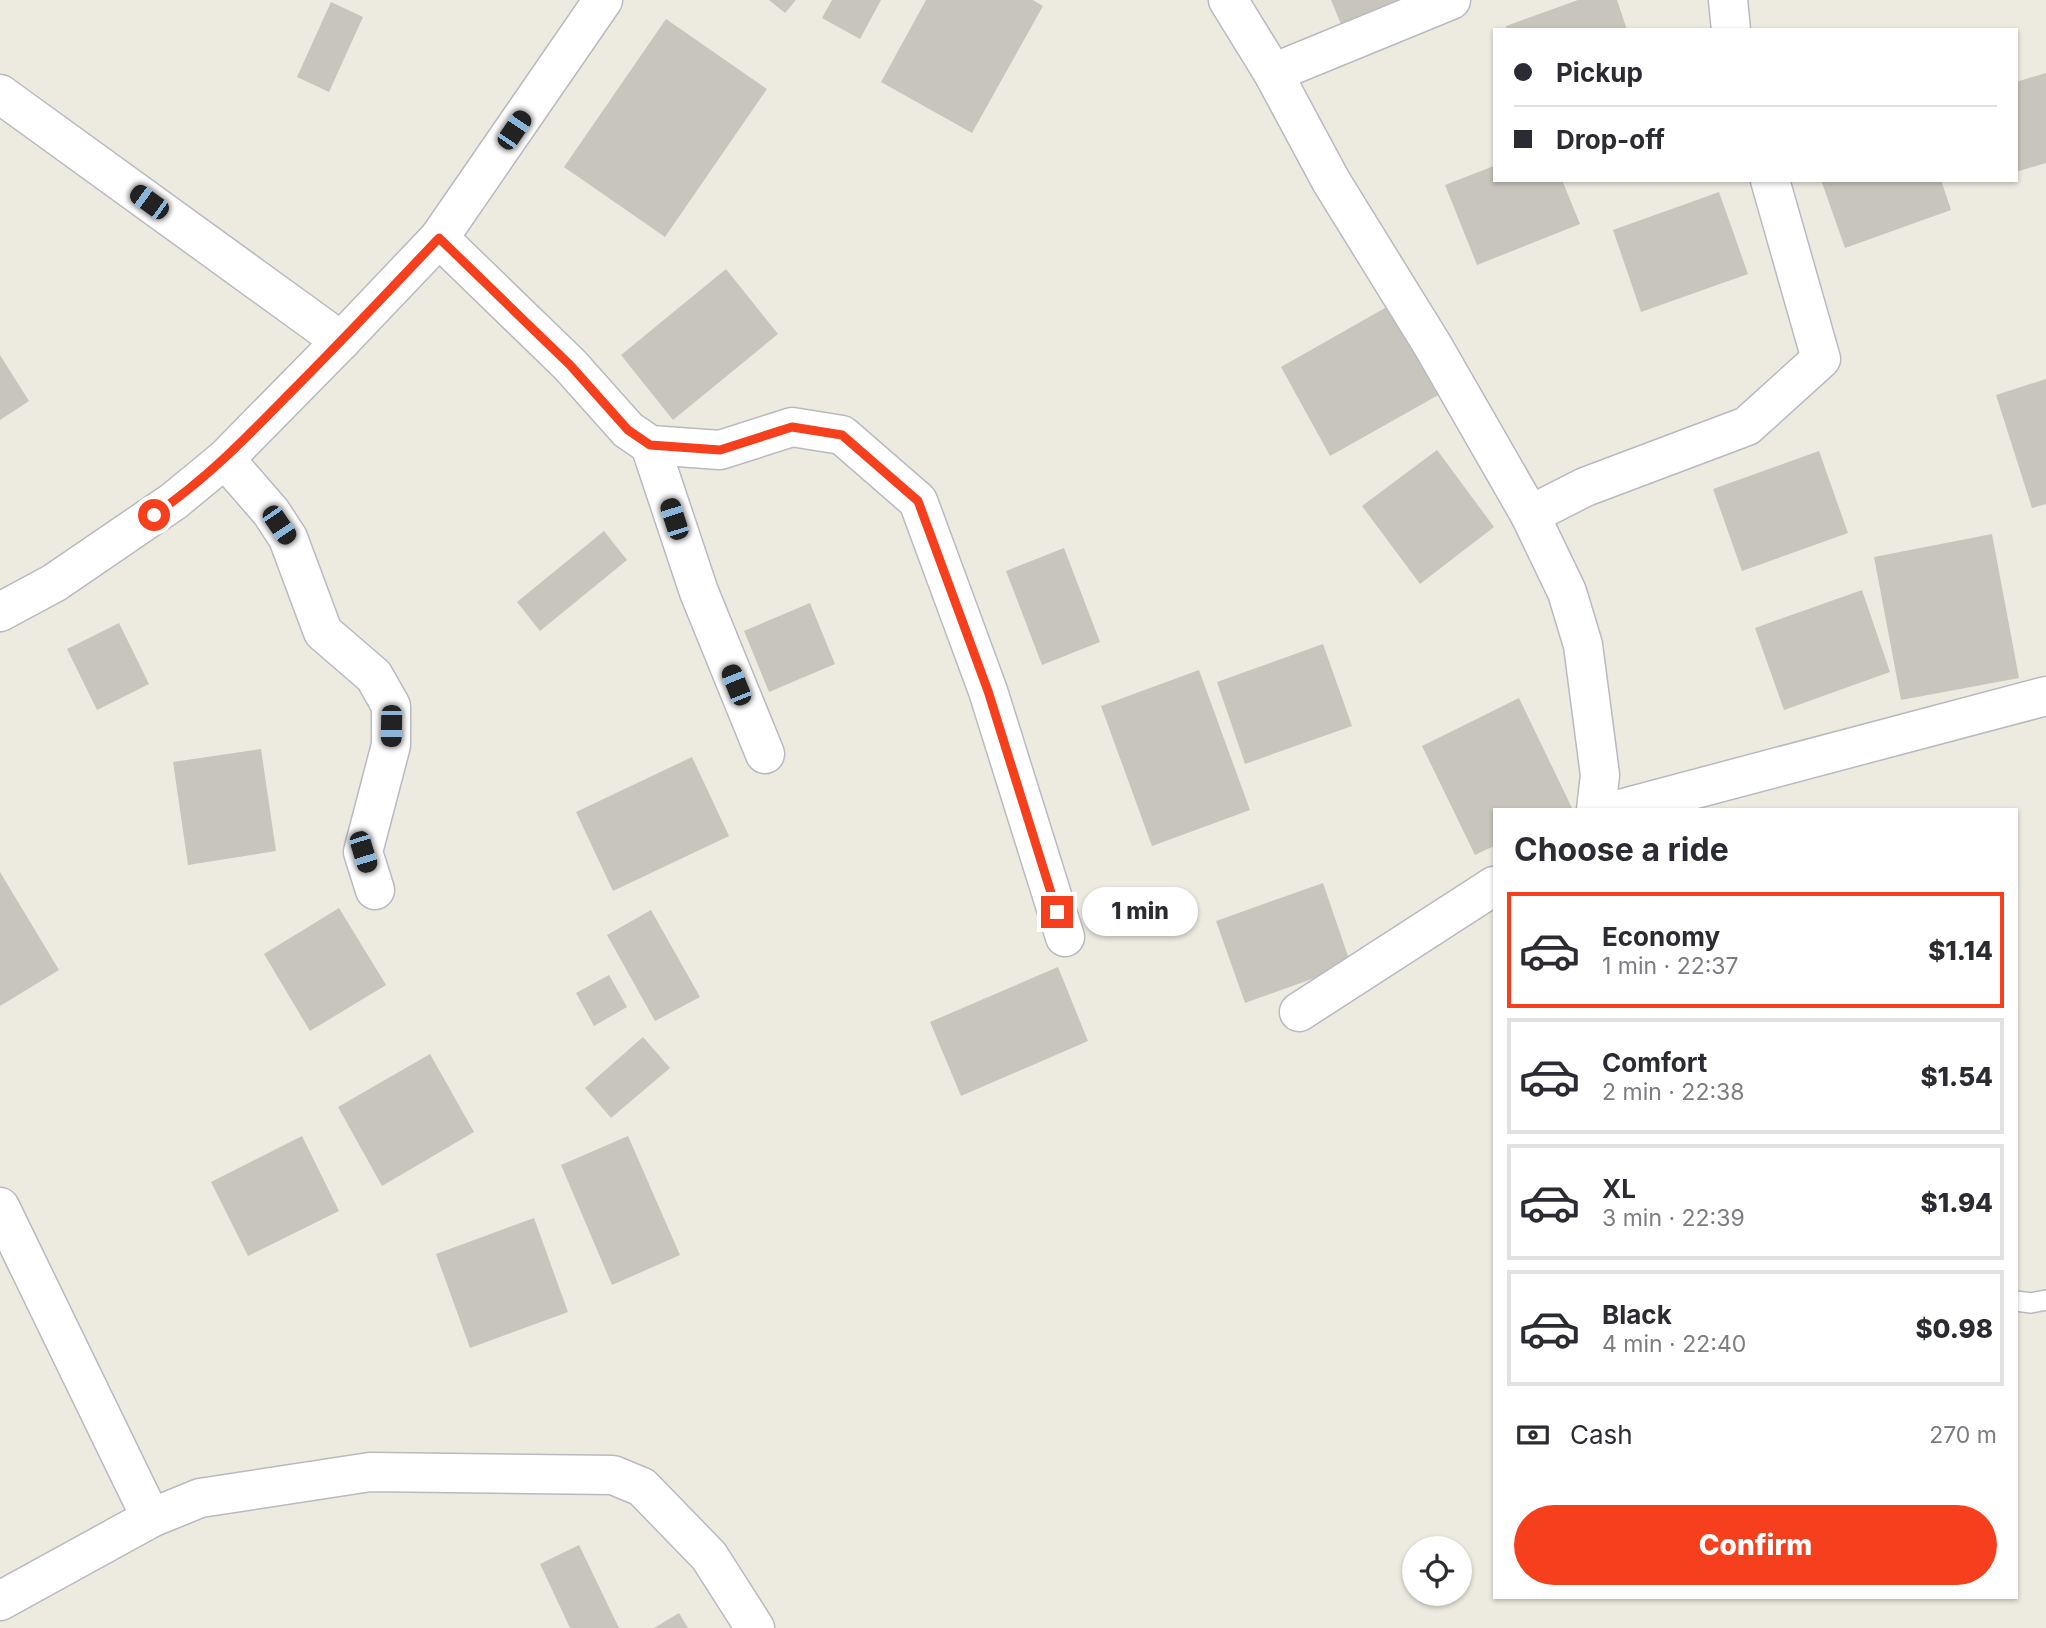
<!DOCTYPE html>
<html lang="en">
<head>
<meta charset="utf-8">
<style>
  :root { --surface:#fff; --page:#f7f7f7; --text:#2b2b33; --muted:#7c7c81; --line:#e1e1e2; --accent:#f63f1d }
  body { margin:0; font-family:Inter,sans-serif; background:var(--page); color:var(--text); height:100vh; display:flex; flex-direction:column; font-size:26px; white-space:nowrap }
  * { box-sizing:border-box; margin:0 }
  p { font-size:23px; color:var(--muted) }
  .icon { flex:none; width:38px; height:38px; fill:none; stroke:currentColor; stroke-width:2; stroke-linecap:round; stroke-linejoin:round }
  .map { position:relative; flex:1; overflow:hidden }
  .drawer { position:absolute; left:1493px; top:808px; width:525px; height:791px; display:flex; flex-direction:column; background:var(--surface); border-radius:0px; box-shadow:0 2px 5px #0004 }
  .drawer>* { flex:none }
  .top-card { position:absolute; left:1493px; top:28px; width:525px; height:154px; border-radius:0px; box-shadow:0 2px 5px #0004; display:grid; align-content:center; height:154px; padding:0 21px; background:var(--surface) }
  .tools { position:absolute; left:1402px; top:1536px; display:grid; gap:14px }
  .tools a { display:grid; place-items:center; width:70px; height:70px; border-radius:50%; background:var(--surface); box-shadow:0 2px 5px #0004; font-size:35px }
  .end { position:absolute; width:32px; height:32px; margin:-16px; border:9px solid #f63f1d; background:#fff; box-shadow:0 0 0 4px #fff }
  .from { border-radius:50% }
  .bubble { position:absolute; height:49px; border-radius:24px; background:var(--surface); box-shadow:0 2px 5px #0004; font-size:23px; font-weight:800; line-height:49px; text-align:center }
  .car { position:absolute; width:21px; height:42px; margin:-21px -10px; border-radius:9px; box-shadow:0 0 5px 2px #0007; background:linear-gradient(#222 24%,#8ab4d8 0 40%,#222 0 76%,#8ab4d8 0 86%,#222 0) }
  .top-card b { display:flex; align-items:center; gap:24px; height:66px; font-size:26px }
  .top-card b+b { border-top:2px solid var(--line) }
  .top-card i { width:18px; height:18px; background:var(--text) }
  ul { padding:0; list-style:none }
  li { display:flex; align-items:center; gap:21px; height:116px; margin:0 14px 10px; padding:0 7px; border:4px solid var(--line); border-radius:0px }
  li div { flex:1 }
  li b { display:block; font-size:26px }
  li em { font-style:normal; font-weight:800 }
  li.active { border-color:var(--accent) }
  li>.icon { width:63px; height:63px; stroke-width:1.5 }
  h2 { padding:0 21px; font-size:32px; line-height:84px }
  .pay { display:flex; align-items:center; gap:18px; height:77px; padding:0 21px; font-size:26px }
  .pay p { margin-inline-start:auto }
  .cta { display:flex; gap:14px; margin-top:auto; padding:14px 21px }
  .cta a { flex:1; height:80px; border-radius:42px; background:var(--accent); color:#fff; font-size:28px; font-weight:800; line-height:80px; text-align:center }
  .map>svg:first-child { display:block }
</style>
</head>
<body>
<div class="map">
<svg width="2046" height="1628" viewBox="0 0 2046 1628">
  <rect width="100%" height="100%" fill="#edebe0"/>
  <!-- building -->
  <g fill="#c8c5bd">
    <polygon points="769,0 796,0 785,13"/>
    <polygon points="832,0 881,0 860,39 822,18"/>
    <polygon points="926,0 1033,0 1043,6 972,133 881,82"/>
    <polygon points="1331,0 1415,0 1343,29"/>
    <polygon points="1578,0 1617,0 1627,30 1507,30 1506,26"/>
    <polygon points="331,2 363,17 329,92 297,77"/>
    <polygon points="666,19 767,89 665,237 564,167"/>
    <polygon points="2046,73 2046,163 2016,172 2016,82"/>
    <polygon points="1494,166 1494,180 1562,180 1580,224 1477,265 1445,185"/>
    <polygon points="1821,180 1941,180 1951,210 1845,248"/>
    <polygon points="1719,192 1748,274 1641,312 1613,230"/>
    <polygon points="726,269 778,334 673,420 621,355"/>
    <polygon points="1392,304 1442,393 1330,456 1281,367"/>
    <polygon points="0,355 29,401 0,420"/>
    <polygon points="2046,379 2046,504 2032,508 1996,395"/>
    <polygon points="1437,450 1494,527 1420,584 1362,506"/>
    <polygon points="1819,451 1848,533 1742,571 1713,489"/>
    <polygon points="604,531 627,560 540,631 517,602"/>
    <polygon points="1992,534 2019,678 1901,700 1874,557"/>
    <polygon points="1064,548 1100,642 1042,665 1006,571"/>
    <polygon points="1862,590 1890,672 1784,710 1755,628"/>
    <polygon points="810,603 835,664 769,692 744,631"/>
    <polygon points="119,623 149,684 97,710 67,649"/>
    <polygon points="1323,644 1352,726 1245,764 1217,682"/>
    <polygon points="1199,670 1250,810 1152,846 1101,706"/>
    <polygon points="1519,698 1572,808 1567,810 1494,810 1494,846 1475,855 1422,746"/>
    <polygon points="261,749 276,851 188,865 173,762"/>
    <polygon points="692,757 729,836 613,891 576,812"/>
    <polygon points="0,872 59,970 0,1006"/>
    <polygon points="1323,883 1351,965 1245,1003 1216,921"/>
    <polygon points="339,908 386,985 310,1031 264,954"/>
    <polygon points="651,910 700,997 655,1021 607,935"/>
    <polygon points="1058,967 1088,1041 961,1096 930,1022"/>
    <polygon points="609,975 627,1007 594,1026 576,993"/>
    <polygon points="643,1037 670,1068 611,1118 585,1088"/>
    <polygon points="430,1054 474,1132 382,1186 338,1107"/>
    <polygon points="302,1136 339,1211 248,1256 211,1182"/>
    <polygon points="628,1136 680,1255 612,1285 561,1165"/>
    <polygon points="534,1218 568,1312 470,1348 436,1254"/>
    <polygon points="579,1545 619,1628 570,1628 540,1564"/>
    <polygon points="679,1613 688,1628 654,1628"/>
  </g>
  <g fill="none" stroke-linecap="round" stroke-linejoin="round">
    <defs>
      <polyline id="lane" points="2016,1301 2031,1303 2046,1300"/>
      <g id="street">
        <polyline points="1228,0 1273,73 1331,181 1433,346 1530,515 1567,592 1583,645 1600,775 1596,810"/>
        <polyline points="1728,0 1731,30"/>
        <polyline points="1273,73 1451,0"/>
        <polyline points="0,94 341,341"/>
        <polyline points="439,238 570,365 628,430 650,445 720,450 792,427 842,435 918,501 988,691 1065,937"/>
        <polyline points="650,445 699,592 765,754"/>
        <polyline points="225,459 271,512 288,538 323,632 374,676 391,706 391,745 363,852 375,890"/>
        <polyline points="1530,515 1585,487 1747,426 1821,359 1770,180"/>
        <polyline points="0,612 54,583 174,501 225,459 341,341 439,238 603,0"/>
        <polyline points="1616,810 2046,696"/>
        <polyline points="1299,1012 1494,886"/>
        <polyline points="0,1207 151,1518"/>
        <polyline points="0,1601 151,1518 200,1498 370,1472 613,1475 642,1487 709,1556 755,1628"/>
      </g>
    </defs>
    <!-- lane casing -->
    <use href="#lane" stroke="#b8bac0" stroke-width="22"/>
    <!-- street casing -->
    <use href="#street" stroke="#b8bac0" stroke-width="41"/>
    <!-- lane -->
    <use href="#lane" stroke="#fff" stroke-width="19"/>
    <!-- street -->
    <use href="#street" stroke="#fff" stroke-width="38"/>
  </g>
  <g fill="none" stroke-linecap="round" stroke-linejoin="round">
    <!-- route -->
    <path stroke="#f63f1d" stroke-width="9" d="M154 515C205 480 243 441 286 397 338 345 388 292 439 238L570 365 628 430 650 445 720 450 792 427 842 435 918 501 988 691 1057 912"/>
  </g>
</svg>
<div class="tools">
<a><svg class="icon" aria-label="locate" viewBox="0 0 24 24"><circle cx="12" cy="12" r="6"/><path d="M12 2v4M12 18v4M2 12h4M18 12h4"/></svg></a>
</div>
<i class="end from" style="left:154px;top:515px"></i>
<i class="end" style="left:1057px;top:912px"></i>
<div class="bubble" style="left:1082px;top:887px;width:116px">1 min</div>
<i class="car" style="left:514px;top:130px;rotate:34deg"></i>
<i class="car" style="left:149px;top:202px;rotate:306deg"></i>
<i class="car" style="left:674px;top:519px;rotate:342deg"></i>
<i class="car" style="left:279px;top:525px;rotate:146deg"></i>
<i class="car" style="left:736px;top:685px;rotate:338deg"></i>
<i class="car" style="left:391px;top:726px;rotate:181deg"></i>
<i class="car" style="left:363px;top:852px;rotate:163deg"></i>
<div class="top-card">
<b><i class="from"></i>Pickup</b>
<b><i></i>Drop-off</b>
</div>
<section class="drawer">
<h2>Choose a ride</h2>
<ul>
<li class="active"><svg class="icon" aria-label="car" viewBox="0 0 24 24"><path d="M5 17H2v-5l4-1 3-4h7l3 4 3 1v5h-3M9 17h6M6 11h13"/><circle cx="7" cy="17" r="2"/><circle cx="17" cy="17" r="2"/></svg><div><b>Economy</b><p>1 min · 22:37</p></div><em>$1.14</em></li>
<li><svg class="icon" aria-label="car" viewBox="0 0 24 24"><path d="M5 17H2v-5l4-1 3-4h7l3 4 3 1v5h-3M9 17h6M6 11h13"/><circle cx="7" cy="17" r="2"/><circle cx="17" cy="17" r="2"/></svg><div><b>Comfort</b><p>2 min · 22:38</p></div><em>$1.54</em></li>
<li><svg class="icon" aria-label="car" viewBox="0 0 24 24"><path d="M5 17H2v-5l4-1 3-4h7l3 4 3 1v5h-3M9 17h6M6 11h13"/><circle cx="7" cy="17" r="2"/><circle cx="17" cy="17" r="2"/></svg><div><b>XL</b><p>3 min · 22:39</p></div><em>$1.94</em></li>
<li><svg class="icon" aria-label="car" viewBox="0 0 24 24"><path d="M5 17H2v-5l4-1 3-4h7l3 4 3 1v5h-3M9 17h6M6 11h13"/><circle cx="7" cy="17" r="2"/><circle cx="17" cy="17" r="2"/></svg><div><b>Black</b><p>4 min · 22:40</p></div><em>$0.98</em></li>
</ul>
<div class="pay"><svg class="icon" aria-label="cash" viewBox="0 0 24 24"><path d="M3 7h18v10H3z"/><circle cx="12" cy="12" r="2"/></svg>Cash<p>270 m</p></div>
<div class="cta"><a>Confirm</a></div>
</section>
</div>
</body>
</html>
